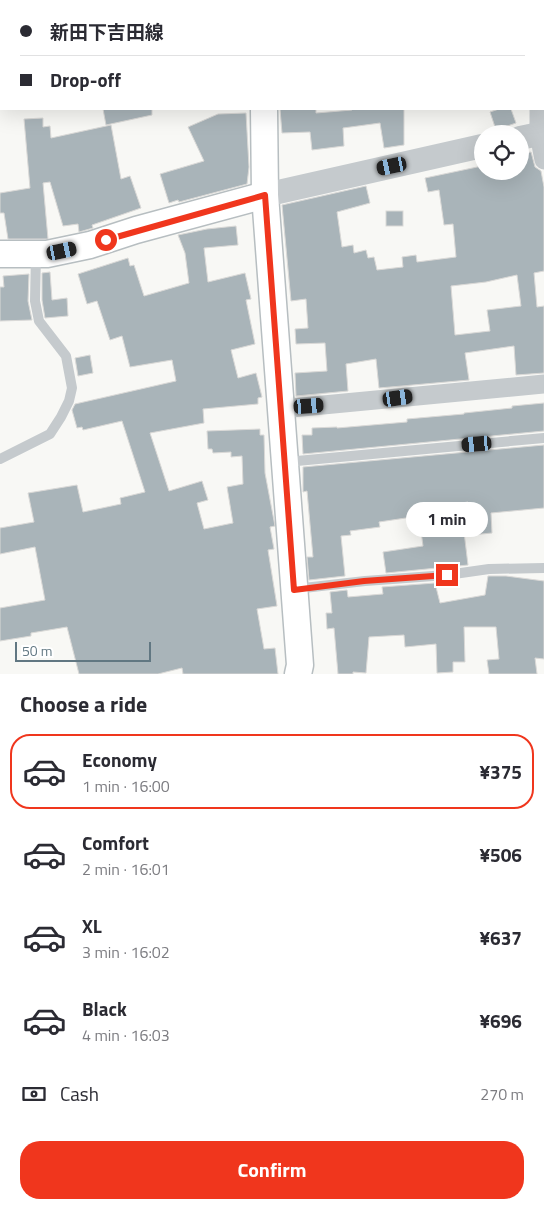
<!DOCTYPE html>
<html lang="en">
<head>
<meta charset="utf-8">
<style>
  :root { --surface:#fff; --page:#f7f7f7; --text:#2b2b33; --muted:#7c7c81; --line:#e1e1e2; --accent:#f0361d }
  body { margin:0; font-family:"Titillium Web","Noto Sans JP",sans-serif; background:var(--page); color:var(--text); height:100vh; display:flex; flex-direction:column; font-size:19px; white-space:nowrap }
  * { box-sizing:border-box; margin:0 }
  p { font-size:16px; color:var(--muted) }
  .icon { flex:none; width:28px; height:28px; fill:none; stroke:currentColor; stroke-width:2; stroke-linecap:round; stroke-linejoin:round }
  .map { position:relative; height:674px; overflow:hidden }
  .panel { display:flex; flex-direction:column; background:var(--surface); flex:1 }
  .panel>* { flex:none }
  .top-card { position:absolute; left:0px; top:0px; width:545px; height:110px; box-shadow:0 5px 20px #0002; display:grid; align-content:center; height:110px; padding:0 20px; background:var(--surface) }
  .tools { position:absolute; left:474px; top:125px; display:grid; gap:10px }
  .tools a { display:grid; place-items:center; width:55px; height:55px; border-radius:50%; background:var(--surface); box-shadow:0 5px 20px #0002; font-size:25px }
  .scale { position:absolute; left:15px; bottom:12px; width:136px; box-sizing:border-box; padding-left:5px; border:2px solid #617782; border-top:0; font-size:14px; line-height:18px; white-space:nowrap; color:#617782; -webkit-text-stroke:4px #fff; paint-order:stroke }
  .end { position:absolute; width:22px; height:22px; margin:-11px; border:6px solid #f0361d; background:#fff; box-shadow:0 0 0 2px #fff }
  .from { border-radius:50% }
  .bubble { position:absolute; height:35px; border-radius:18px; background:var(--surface); box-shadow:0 5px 20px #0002; font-size:16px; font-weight:700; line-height:35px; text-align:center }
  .car { position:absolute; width:15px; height:30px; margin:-15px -8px; border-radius:6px; box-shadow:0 0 4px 1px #0007; background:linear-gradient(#222 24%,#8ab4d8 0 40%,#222 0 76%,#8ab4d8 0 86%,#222 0) }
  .top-card b { display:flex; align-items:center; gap:18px; height:48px; font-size:19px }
  .top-card b+b { border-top:1px solid var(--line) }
  .top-card i { width:12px; height:12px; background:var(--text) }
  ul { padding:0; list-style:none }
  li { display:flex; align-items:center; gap:15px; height:75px; margin:0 10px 8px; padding:0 10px; border:2px solid transparent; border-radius:20px }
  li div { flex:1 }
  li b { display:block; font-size:19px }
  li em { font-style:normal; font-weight:700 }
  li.active { border-color:var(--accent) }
  li>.icon { width:45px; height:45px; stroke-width:1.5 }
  h2 { padding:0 20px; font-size:22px; line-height:60px }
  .pay { display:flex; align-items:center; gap:12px; height:55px; padding:0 20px; font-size:19px }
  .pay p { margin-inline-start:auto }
  .primary-button { display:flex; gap:10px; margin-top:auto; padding:10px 20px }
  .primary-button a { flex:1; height:58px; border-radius:20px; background:var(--accent); color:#fff; font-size:20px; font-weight:700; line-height:58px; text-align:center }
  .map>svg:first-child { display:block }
</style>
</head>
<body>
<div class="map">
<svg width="544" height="674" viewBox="0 0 544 674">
  <rect width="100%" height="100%" fill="#f8f8f5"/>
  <!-- building -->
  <g fill="#a9b4b9" stroke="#dad9d7" fill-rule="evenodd">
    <polygon points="103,109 152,109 152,115 106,125"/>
    <polygon points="280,109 316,109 316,113 352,110 352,109 404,109 404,145 384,148 380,123 343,128 344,146 312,150 310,132 282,133"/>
    <polygon points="499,109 511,109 516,123 496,130 490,112"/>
    <polygon points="246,113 249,167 247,184 179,202 178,200 169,203 160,174 204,161 188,127 218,114"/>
    <polygon points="43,118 43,127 50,126 51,138 111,125 121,179 130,176 141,208 92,225 93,228 79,232 78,224 63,226 50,182 43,183 48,239 8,239 4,213 0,213 0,193 30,188 24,119"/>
    <path d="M531 152 535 167 541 171 544 187V271L534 273 537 307 544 306V373L516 375 514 346 465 353 469 380 379 388 376 359 346 364 348 391 296 396 295 373 327 371 325 343 296 344 295 329 308 328 306 299 291 301 282 205 366 186 370 203 337 212 342 247 353 245 354 253 366 250 368 258 374 257 377 270 403 267 402 257 416 255 417 262 456 257 453 224 444 225 439 190 428 192 425 178 482 166V171H520V154ZM517 275 521 306 487 310 490 331 455 335 451 286 486 282Z"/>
    <rect x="386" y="211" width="17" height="15"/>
    <polygon points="236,226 238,245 204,248 208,282 245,273 251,299 246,300 255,344 231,350 238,378 256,373 262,397 258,398 258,404 203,409 204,423 150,433 169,491 202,481 208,500 197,503 204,529 233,523 227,487 243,484 242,456 231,457 231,452 213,453 212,449 208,449 207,431 260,429 260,435 264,435 265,473 275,526 270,527 274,549 268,550 277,606 257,609 264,649 275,648 278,674 183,674 182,668 158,674 79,674 67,627 31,633 31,636 0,641 0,608 45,600 35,547 0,554 0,528 34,522 28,493 77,485 83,512 121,504 120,498 145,492 122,421 83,430 82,427 77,428 72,410 75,404 176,381 172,360 130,367 122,336 110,340 97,301 87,304 78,274 128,258 130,266 134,265 144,296 189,283 185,253 178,235 207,229"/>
    <polygon points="50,272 52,300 67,298 68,316 45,318 42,300 42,273"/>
    <polygon points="29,274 28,301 32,320 0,321 0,287 4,287 3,276"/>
    <polygon points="90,355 93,373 78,376 75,358"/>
    <polygon points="544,403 544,431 303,454 302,435 312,435 312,428 337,427 337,428 407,422 407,419 464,414 464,413 512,408 512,406"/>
    <polygon points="544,445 544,508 491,513 492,533 471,535 468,502 436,507 441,535 464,532 468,565 386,573 383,552 423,546 419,516 379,522 380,527 350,531 351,535 341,536 345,576 309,580 307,557 313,557 307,491 303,492 303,467"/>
    <polygon points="488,576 506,576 544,581 544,659 535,658 537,674 489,674 487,660 499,659 496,627 464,627 465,662 453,662 453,672 437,673 436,644 405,647 404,635 369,637 366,673 353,672 353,674 338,674 334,628 327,629 326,613 332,613 330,592 347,590 348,597 383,594 382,587 435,583 440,603 485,595"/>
  </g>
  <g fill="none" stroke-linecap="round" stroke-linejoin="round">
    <defs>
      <g id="secondary">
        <polyline points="263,0 263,1"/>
        <polyline points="264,109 265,195 300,665 298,674"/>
        <polyline points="0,254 47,254 90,245 136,230 265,195"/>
      </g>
    </defs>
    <!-- secondary casing -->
    <use href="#secondary" stroke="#b7bec1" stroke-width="29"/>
    <!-- service -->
    <g stroke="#c5cacd" stroke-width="10">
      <polyline points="0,459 50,434 61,417 69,401 72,388 66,356 39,321 35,301 36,254"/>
      <polyline points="286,462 544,438"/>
      <polyline points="295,589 365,581 447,575 489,569 544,568"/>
    </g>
    <!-- minor -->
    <g stroke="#c5cacd" stroke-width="19">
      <polyline points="541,1 541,0"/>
      <polyline points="539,109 539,134 544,160"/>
      <polyline points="281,409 544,384"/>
    </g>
    <!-- tertiary -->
    <g stroke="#c5cacd" stroke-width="24">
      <polyline points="520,138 544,133"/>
      <polyline points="265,195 482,146"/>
    </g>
    <!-- secondary -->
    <use href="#secondary" stroke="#fff" stroke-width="26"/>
  </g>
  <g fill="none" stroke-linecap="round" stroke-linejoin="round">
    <!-- route -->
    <polyline stroke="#f0361d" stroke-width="6" points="106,240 265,195 294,590 364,581 447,575"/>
  </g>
</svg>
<div class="tools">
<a><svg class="icon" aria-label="locate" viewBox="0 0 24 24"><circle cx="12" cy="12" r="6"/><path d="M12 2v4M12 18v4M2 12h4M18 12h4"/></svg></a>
</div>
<div class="scale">50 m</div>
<i class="end from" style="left:106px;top:240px"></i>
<i class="end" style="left:447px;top:575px"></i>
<div class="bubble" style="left:406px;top:502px;width:82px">1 min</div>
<i class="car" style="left:392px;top:166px;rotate:258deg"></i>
<i class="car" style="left:62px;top:251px;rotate:78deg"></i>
<i class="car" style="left:398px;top:398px;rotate:82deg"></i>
<i class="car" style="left:309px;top:406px;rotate:86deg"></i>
<i class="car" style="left:477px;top:444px;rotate:265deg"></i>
<div class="top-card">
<b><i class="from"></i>新田下吉田線</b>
<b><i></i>Drop-off</b>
</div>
</div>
<section class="panel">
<h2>Choose a ride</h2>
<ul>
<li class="active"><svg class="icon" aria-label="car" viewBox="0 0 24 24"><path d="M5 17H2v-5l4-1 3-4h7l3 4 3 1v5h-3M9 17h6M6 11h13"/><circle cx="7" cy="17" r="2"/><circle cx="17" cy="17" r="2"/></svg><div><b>Economy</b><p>1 min · 16:00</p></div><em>¥375</em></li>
<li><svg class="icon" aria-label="car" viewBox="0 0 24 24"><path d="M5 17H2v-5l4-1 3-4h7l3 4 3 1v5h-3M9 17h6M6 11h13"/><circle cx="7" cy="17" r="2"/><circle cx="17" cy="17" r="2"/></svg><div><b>Comfort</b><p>2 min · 16:01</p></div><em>¥506</em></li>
<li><svg class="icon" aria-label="car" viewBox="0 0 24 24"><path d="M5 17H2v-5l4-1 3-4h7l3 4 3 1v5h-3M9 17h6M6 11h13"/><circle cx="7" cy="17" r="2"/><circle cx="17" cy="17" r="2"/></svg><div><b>XL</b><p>3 min · 16:02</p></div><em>¥637</em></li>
<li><svg class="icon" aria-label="car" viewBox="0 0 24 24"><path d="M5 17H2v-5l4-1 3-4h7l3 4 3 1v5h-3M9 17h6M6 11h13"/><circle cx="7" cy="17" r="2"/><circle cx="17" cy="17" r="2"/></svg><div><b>Black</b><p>4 min · 16:03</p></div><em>¥696</em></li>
</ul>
<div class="pay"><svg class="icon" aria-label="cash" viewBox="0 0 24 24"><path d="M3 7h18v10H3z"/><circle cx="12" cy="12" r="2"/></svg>Cash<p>270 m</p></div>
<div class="primary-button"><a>Confirm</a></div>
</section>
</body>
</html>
